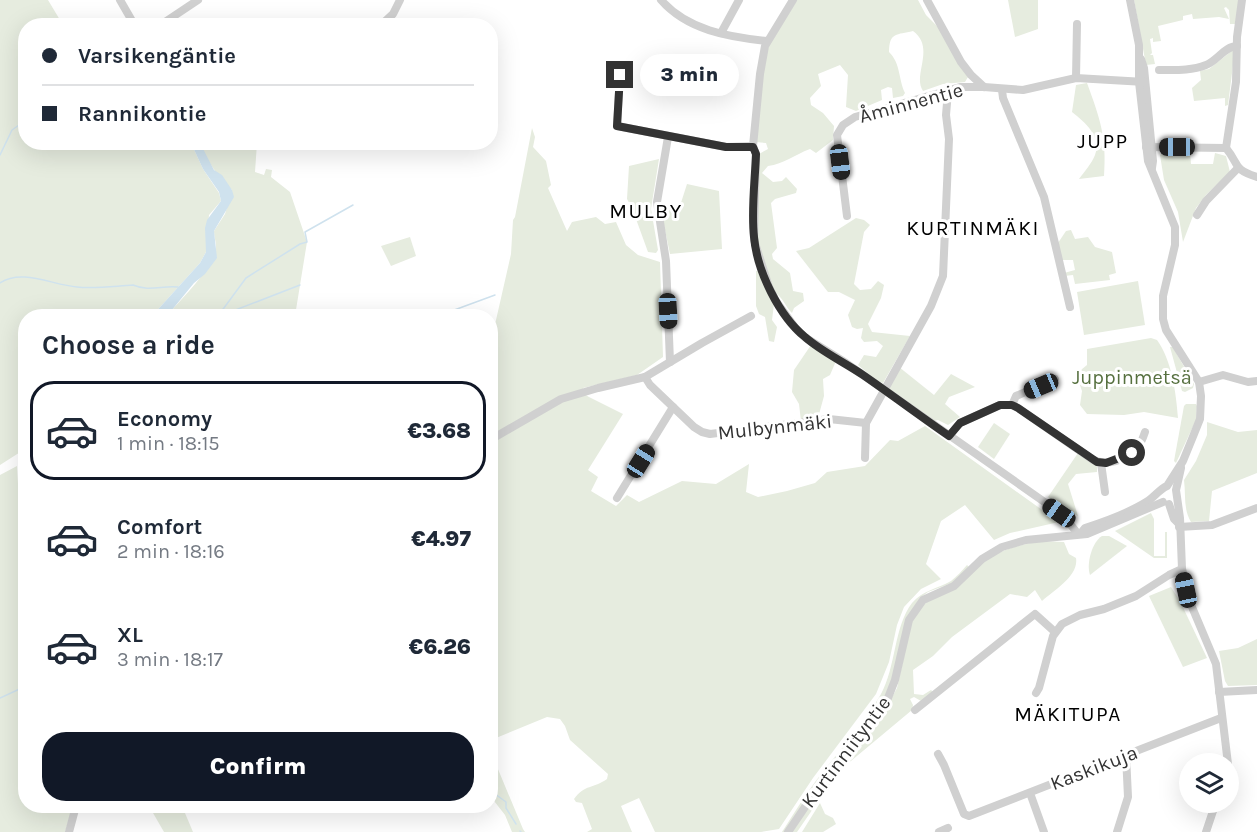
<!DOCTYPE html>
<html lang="en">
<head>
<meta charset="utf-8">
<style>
  :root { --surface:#fff; --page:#f6f6f7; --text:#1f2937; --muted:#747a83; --line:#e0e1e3; --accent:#111827 }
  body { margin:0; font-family:Karla,sans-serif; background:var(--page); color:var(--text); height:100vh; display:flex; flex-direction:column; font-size:22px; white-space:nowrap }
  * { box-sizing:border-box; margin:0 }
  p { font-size:20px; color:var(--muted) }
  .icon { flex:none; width:33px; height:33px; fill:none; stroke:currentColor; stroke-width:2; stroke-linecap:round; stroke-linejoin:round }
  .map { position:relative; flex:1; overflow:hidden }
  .details { position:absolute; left:18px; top:309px; width:480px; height:504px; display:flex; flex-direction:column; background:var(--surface); border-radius:24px; box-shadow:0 6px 24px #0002 }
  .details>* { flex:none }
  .guide { position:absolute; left:18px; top:18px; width:480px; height:132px; border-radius:24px; box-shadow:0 6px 24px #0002; display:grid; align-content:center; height:132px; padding:0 24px; background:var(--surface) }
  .fabs { position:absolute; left:1179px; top:753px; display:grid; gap:12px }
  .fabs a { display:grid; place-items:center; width:60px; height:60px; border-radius:50%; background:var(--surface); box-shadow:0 6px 24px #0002; font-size:30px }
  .end { position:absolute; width:27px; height:27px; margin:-14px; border:8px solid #333; background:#fff; box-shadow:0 0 0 3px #fff }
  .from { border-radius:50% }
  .bubble { position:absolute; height:42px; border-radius:21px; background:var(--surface); box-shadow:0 6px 24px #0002; font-size:20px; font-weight:800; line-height:42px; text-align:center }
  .car { position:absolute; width:18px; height:36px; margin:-18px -9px; border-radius:8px; box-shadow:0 0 4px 2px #0007; background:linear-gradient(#222 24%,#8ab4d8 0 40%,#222 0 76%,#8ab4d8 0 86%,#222 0) }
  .guide b { display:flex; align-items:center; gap:21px; height:57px; font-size:22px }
  .guide b+b { border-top:2px solid var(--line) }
  .guide i { width:15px; height:15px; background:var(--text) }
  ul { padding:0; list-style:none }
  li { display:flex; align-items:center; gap:18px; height:99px; margin:0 12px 9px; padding:0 12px; border:3px solid transparent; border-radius:24px }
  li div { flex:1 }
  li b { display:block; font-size:22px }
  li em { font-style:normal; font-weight:800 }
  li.selected { border-color:var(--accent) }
  li>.icon { width:54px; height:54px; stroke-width:1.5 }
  h2 { padding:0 24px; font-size:27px; line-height:72px }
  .button { display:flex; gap:12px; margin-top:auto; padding:12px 24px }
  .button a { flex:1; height:69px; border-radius:24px; background:var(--accent); color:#fff; font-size:24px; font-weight:800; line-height:69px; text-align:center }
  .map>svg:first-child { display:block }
</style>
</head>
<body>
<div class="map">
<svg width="1257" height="832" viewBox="0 0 1257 832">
  <rect width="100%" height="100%" fill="#fff"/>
  <!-- green -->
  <g fill="#e6ecdf">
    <polygon points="0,0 48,0 63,25 26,26 26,142 191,143 203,169 219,193 221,201 209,215 206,252 200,263 152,316 26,316 25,449 0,465"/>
    <path d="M797 0H918L926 15 940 29 968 77 965 82 943 84 923 91C912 75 936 48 913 31 897 35 889 32 889 52 901 64 898 78 905 93L903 96 893 98 892 88 888 87 881 90 882 100 856 111 846 107 848 75 840 65 818 74 821 86 810 98 811 105 823 113 834 126 833 140 816 153 810 149C794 155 784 164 768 166L762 173 773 182 782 181 786 177 797 189 796 193 775 199 771 203 777 248 772 254 773 259 790 273 793 291 803 293 804 301 794 308 792 313C785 307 784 298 775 293L757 242 759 154 768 149 766 143 755 142 765 52Z"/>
    <polygon points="1008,0 1038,0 1038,29 1015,37"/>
    <polygon points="1134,0 1239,0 1236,24 1230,24 1229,10 1226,7 1224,8 1229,19 1219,17 1193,19 1192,14 1183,16 1183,20 1158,26 1161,41 1153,42 1153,38 1150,39 1152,53 1150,55 1153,55 1155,64 1146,65"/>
    <polygon points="1233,50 1233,65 1228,105 1225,106 1225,98 1194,101 1192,88 1201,80 1200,71 1209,69"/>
    <path d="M1087 83C1100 119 1107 137 1104 176L1079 179C1084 172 1092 163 1095 155 1102 137 1085 122 1072 112L1076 85Z"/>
    <path d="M532 128 535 137 533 147 546 161 551 185 548 188 567 231 572 222 596 217 605 224 616 222 626 245 638 255 660 262 663 357 637 375 583 388 584 394 589 397 623 414 588 470 598 477 591 491 616 506 627 495 639 502 682 481 716 484 749 464 746 492 758 497 787 491 815 483 827 472 865 466 890 440 898 441 925 426 1059 522 1010 533 994 540 965 505 941 521 926 564 941 579 921 589 904 607 897 625 889 662 876 694 813 778 779 829 761 832H655L639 798 621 806 632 832H587L592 829 582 803 576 802 574 799C585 784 593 789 607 779L608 774 570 740 565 726 560 719 547 717 496 738 491 743V342L511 254 513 220 515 217Z"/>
    <path d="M200 143H257L255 172 264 175 266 169 272 170 271 177 290 192 307 242 295 316H167C179 301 217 265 216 246 216 241 214 237 214 231L225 214 232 190C219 177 206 161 200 143Z"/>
    <polygon points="1164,152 1190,152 1191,164 1213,164 1215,153 1226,156 1230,172 1206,195 1196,208 1183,242 1178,212 1164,180 1160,155"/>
    <polygon points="659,159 651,209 658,250 656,253 648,252 632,208 627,199 629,166"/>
    <polygon points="687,184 719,191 722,249 670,254 660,206 679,209"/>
    <polygon points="856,218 864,220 870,225 864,232 854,284 860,290 871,289 878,281 884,285 881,298 868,324 872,332 910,336 883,383 876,380 858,365 864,355 876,357 883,346 877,341 864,342 861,338 863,328 857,329 852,327 848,315 855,300 839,292 828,292 796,251 809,248"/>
    <polygon points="1071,230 1075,239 1088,237 1095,247 1112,252 1116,273 1109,275 1110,280 1075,284 1073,275 1064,276 1064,273 1075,270 1073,260 1061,260 1058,243 1066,231"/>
    <polygon points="410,237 416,256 391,266 381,246"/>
    <polygon points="756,271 760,271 774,304 772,320 777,327 774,342 769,341 765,317 759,314 756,306"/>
    <polygon points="1138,281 1145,325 1084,335 1077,292"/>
    <path d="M1151 338 1157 340C1172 361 1176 393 1178 418L1144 412 1124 415 1087 414 1080 405 1082 391 1076 374 1087 365V349Z"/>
    <polygon points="811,345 836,361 830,375 823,379 824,396 818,418 801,421 799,404 792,392 794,370"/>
    <polygon points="1170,347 1173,347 1175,351 1194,384 1193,388 1185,392 1182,391"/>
    <polygon points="899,367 934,395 951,374 975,387 949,397 945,404 960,417 948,425 938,420 933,421 889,389"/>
    <polygon points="1186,404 1196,404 1197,406 1196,420 1176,463 1174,461 1184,406"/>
    <path d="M1207 422 1238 432 1257 430V473L1212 491 1209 521 1191 522C1183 509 1186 495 1184 480L1196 461 1207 435Z"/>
    <polygon points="994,423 1010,434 994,459 978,447"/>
    <polygon points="1078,453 1097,465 1097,472 1076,474 1068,484 1078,516 1048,497"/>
    <polygon points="17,466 18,484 26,502 26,806 73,806 65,832 0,832 0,475"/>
    <polygon points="1151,513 1154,519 1154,556 1165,556 1165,532 1167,532 1167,558 1154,558 1115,531"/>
    <path d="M1102 536H1109L1127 546 1090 575C1086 564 1092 542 1102 536Z"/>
    <path d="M1041 541 1064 542 1069 554 1076 558C1079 576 1054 590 1042 601L1035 590 1027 597 1010 594 952 637 933 656 913 670 914 694 923 695 931 690 933 692 921 701 914 697 910 699 913 705 912 710 839 771 797 832H792L825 783 889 703 897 688 912 620C925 596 937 600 956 588 967 580 974 569 984 562 1001 549 1020 545 1041 541Z"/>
    <path d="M967 565 969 567 952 583 928 592 920 598 907 618 889 691 784 832H782C793 815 803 798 815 782 837 753 863 726 881 694 896 667 894 626 912 603 923 590 937 589 951 581 957 576 962 571 967 565Z"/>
    <polygon points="1171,587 1180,601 1207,658 1183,667 1149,596"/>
    <polygon points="1257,639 1257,685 1228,686 1225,681 1219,651 1238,648"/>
    <polygon points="490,750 523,829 525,832 512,832 505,815 491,797"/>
    <polygon points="820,803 825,814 833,818 836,824 823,832 802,832"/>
    <polygon points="149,806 182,806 193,832 164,832"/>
  </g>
  <!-- water -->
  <polygon fill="#cfe2ee" points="191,143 200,143 214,170 222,175 232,190 234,197 214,231 217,258 205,274 194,283 167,316 152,316 200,263 206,252 205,228 207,220 221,201 219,192 203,169"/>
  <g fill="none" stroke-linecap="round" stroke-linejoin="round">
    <!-- stream -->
    <g stroke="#cfe2ee" stroke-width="1.5">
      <polyline points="0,155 12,130 26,120"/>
      <path d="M0 283C22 268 52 285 77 287 95 289 115 286 133 285 149 292 163 285 178 287"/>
      <polyline points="218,316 246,278 300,244 307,242 305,232 353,205"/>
      <polyline points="220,316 300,285"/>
      <polyline points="438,316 495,295"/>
      <polyline points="0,698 26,686"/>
      <polyline points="490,778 490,785"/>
      <polyline points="490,788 491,791 506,802 506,808 516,824"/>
      <polyline points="520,831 521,832"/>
    </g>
    <!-- minor -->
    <g stroke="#d0d0d0" stroke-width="8">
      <polyline points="120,0 135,26"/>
      <path d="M661 0C687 30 728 37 767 41"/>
      <polyline points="793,0 765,46 760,74 753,146 756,154 754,240 769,287 776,301 797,330 806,338 846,363 1063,515 1078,534"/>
      <polyline points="927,0 961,62 971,75 984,87"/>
      <polyline points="159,26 198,0"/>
      <polyline points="380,26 393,14 400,0"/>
      <polyline points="721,33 739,0"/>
      <polyline points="1141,59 1144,68 1153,161 1152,168"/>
      <path d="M1159 70C1175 70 1191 71 1206 65 1217 61 1225 46 1237 46"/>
      <polyline points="620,75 617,126 726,147 753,146"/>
      <polyline points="1076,78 1077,24"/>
      <polyline points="1002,90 1003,98 1044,197 1070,307"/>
      <polyline points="668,137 657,202 666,261 670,362"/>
      <path d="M1146 147 1226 148C1240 165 1232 169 1257 177"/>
      <polyline points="1226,148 1236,82 1237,37 1242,0"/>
      <polyline points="1197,215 1206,201 1238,168"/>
      <polyline points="847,216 837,135 843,125 855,117 960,87 984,87 1023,90 1076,78 1145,82"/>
      <polyline points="645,377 702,343 751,316"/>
      <polyline points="1199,382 1223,375 1248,382 1257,381"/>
      <polyline points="1012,405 1016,396 1055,379"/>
      <path d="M949 436 960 423 1000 405H1012L1018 408 1093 460C1106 466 1126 460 1136 450 1140 445 1143 438 1145 432"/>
      <polyline points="490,440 561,399 598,388 645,377 650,385 694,427 702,432 710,434 829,419 866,423"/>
      <polyline points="865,458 866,423 931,306 943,276 949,139 946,115 948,91"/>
      <polyline points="1101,463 1105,492"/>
      <polyline points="1181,468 1176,490 1180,518 1182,569 1192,607 1216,664 1228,764"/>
      <polyline points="617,498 673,407"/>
      <polyline points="1169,504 1174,519 1179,524"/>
      <polyline points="1179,527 1212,525 1257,508"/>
      <path d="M1081 533 1085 528C1107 521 1129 513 1148 501 1155 496 1160 489 1167 486L1183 461 1194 434 1200 419 1201 396 1199 382 1166 330 1163 319V296L1175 245V227L1148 161 1139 82V45L1130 0"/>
      <polyline points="1219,692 1257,690"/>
      <polyline points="1036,693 1039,688 1053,636 1062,624 1080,615 1104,609 1136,596 1169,575 1182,569"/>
      <polyline points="915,710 1035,614 1055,632"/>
      <polyline points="938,754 944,765 964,814 969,816 1221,718"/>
      <polyline points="1030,793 1044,832"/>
      <polyline points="69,832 76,806"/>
      <polyline points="788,832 824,779 888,698 895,680 909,620 923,600 954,586 982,559 1002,547 1026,540 1087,534 1163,502"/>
      <polyline points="939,832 948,828"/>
      <polyline points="1117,832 1128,797 1126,755"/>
      <polyline points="1206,832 1216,802"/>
    </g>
  </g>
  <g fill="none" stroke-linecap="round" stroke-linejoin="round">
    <!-- route -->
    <path stroke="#333" stroke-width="8" d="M620 75 617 126 726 147H753L756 154C755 181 751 210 754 237 757 271 779 316 805 337 822 352 844 362 863 375 892 395 920 416 949 436L960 423 1000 405H1012L1018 408 1097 462 1106 463 1132 453"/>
  </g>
  <g text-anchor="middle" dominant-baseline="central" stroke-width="6" stroke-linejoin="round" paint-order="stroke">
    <!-- street labels -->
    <g font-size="20" fill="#333" stroke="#fff">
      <text transform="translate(911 103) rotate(-15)">Åminnentie</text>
      <text transform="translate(775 427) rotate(-6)">Mulbynmäki</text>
      <text transform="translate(846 752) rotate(-53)">Kurtinniityntie</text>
      <text transform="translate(1094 768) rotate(-21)">Kaskikuja</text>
    </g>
    <!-- park labels -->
    <g font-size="20" fill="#56703f" stroke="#fff">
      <text x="1132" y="377">Juppinmetsä</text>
    </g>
    <!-- neighbourhood labels -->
    <g font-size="21" letter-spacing="1.5" fill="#000" stroke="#fff">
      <text x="1103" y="141">JUPP</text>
      <text x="646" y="211">MULBY</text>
      <text x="973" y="228">KURTINMÄKI</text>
      <text x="1068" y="714">MÄKITUPA</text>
    </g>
  </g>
</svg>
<div class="fabs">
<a><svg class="icon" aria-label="layers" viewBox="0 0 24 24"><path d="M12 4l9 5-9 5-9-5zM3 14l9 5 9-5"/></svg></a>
</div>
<i class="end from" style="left:1132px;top:453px"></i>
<i class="end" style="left:620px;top:75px"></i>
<div class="bubble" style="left:640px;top:54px;width:99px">3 min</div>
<i class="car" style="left:1177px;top:147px;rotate:270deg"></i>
<i class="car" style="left:840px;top:162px;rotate:173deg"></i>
<i class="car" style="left:668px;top:311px;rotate:177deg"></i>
<i class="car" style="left:1041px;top:386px;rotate:247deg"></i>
<i class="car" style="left:641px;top:461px;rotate:32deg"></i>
<i class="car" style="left:1059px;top:513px;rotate:305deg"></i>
<i class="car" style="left:1186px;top:590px;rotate:348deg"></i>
<div class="guide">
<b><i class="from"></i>Varsikengäntie</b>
<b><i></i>Rannikontie</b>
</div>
<section class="details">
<h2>Choose a ride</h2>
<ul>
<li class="selected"><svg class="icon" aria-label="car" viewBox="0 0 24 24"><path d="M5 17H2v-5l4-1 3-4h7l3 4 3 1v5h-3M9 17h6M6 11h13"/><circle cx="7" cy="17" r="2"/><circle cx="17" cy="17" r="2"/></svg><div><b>Economy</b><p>1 min · 18:15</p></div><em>€3.68</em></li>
<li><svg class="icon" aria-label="car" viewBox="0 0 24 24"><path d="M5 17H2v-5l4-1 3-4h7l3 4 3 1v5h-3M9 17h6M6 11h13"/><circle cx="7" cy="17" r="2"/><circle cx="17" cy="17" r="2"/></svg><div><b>Comfort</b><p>2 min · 18:16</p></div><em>€4.97</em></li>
<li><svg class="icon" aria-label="car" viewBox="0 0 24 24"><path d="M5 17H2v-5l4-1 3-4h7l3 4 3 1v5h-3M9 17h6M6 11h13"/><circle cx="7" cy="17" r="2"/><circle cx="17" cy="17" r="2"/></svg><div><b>XL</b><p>3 min · 18:17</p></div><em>€6.26</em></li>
</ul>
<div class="button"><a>Confirm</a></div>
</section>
</div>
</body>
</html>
